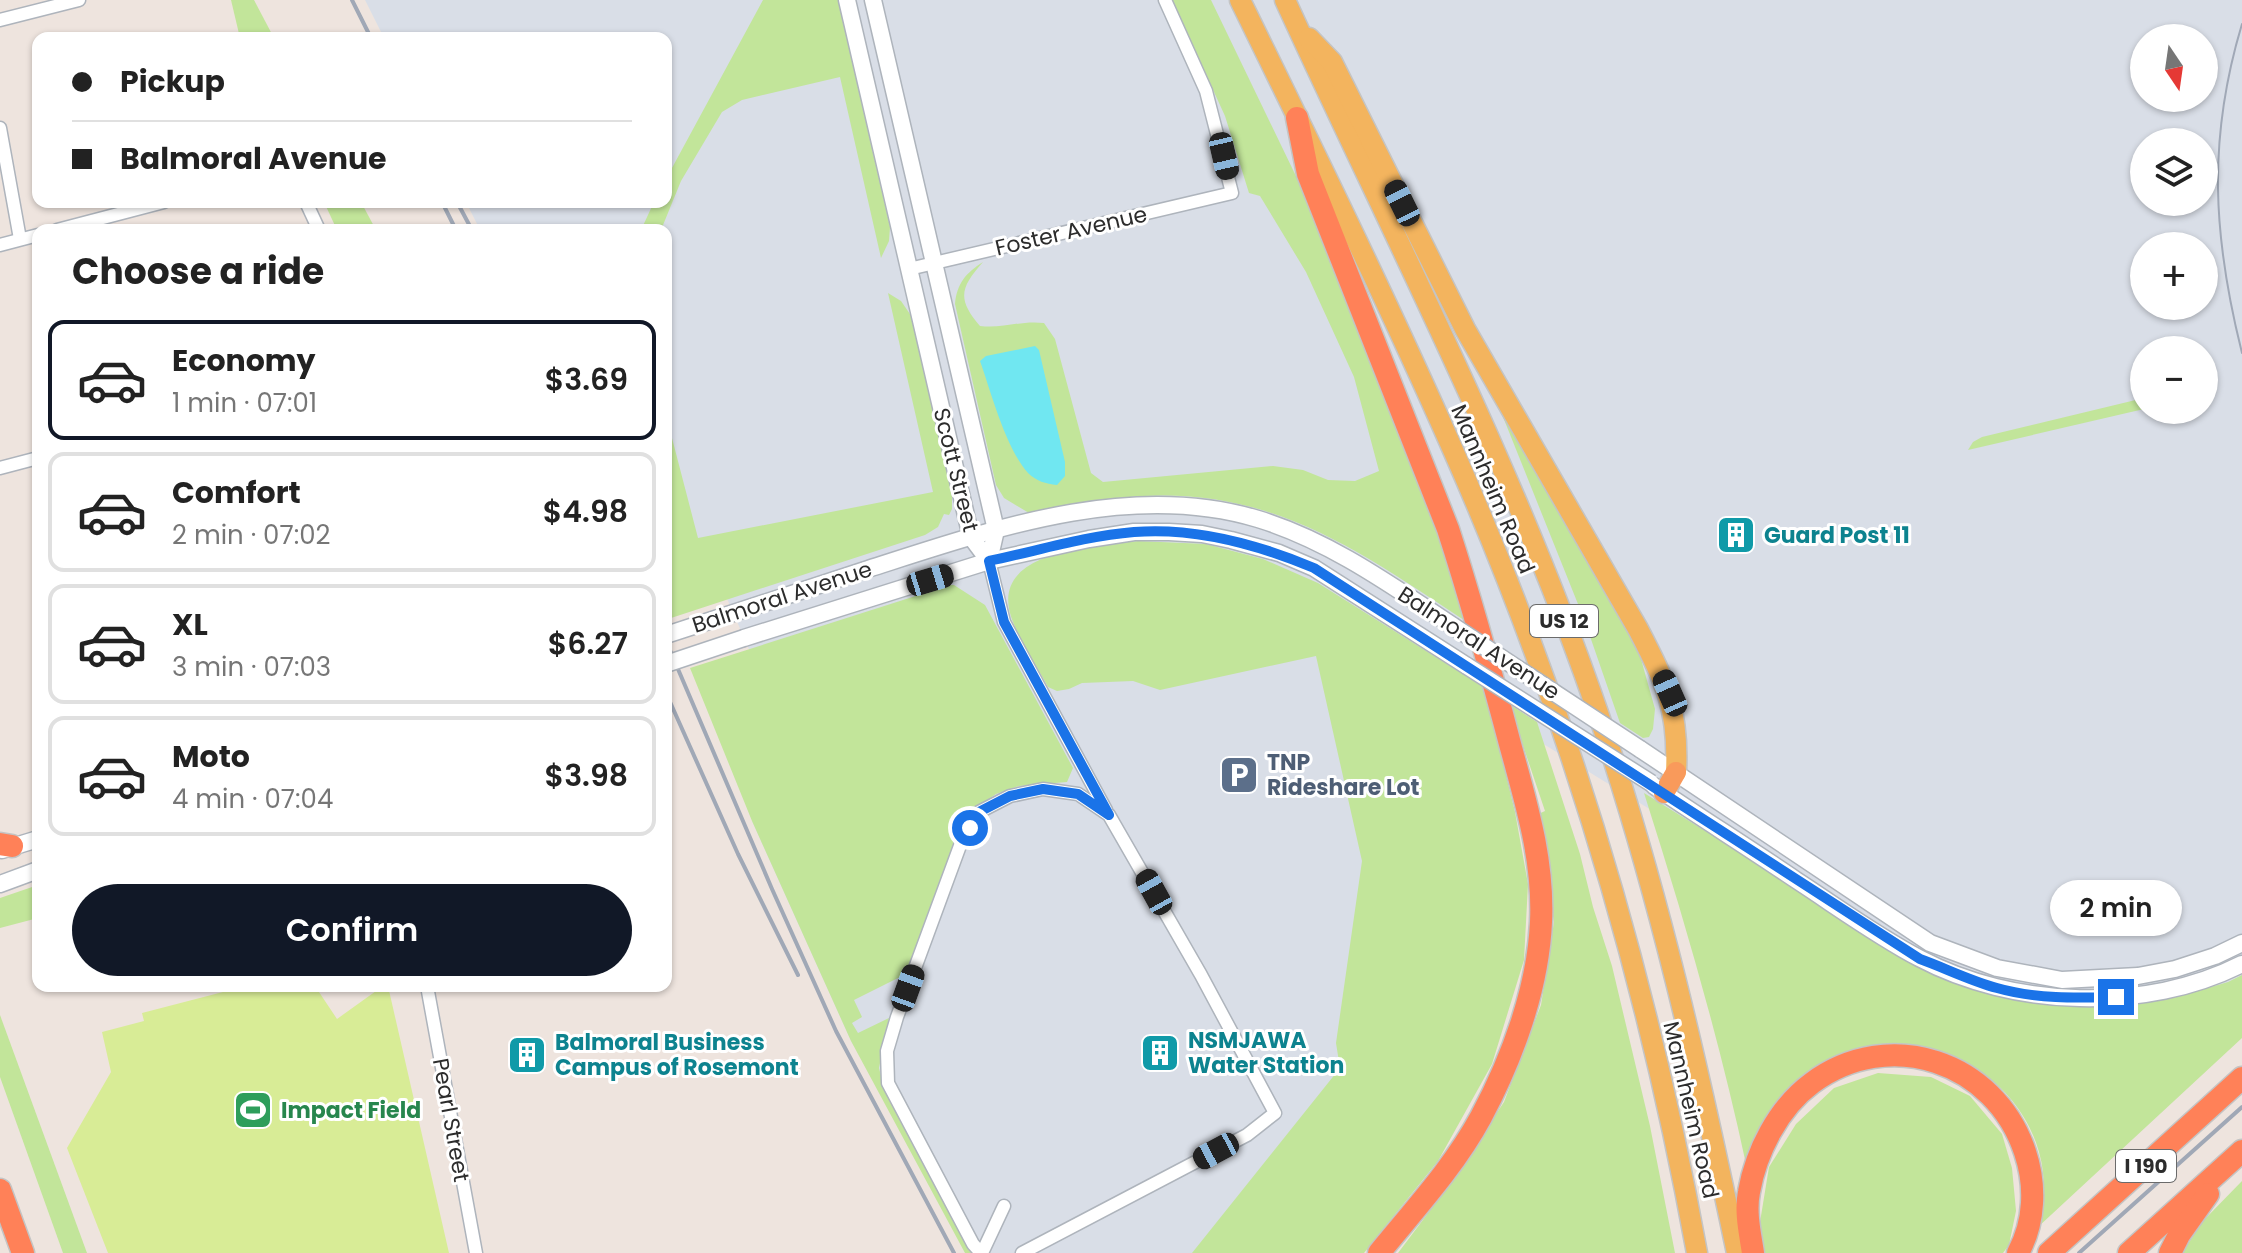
<!DOCTYPE html>
<html lang="en">
<head>
<meta charset="utf-8">
<style>
  :root { --surface:#fff; --page:#f6f6f6; --text:#222; --muted:#767676; --line:#e0e0e0; --accent:#111827 }
  body { margin:0; font-family:Poppins,sans-serif; background:var(--page); color:var(--text); height:100vh; display:flex; flex-direction:column; font-size:30px; white-space:nowrap }
  * { box-sizing:border-box; margin:0 }
  p { font-size:26px; color:var(--muted) }
  .icon { flex:none; width:44px; height:44px; fill:none; stroke:currentColor; stroke-width:2; stroke-linecap:round; stroke-linejoin:round }
  .map { position:relative; flex:1; overflow:hidden }
  .panel { position:absolute; left:32px; top:224px; width:640px; height:768px; display:flex; flex-direction:column; background:var(--surface); border-radius:16px; box-shadow:0 2px 6px #0004 }
  .panel>* { flex:none }
  .top-card { position:absolute; left:32px; top:32px; width:640px; height:176px; border-radius:16px; box-shadow:0 2px 6px #0004; display:grid; align-content:center; height:176px; padding:0 40px; background:var(--surface) }
  .needle { width:52px; rotate:167deg }
  .controls { position:absolute; left:2130px; top:24px; display:grid; gap:16px }
  .controls a { display:grid; place-items:center; width:88px; height:88px; border-radius:50%; background:var(--surface); box-shadow:0 2px 6px #0004; font-size:40px }
  .end { position:absolute; width:36px; height:36px; margin:-18px; border:10px solid #1a73e8; background:#fff; box-shadow:0 0 0 4px #fff }
  .from { border-radius:50% }
  .bubble { position:absolute; height:56px; border-radius:28px; background:var(--surface); box-shadow:0 2px 6px #0004; font-size:26px; font-weight:600; line-height:56px; text-align:center }
  .car { position:absolute; width:24px; height:48px; margin:-24px -12px; border-radius:10px; box-shadow:0 0 6px 2px #0007; background:linear-gradient(#222 24%,#8ab4d8 0 40%,#222 0 76%,#8ab4d8 0 86%,#222 0) }
  .top-card b { display:flex; align-items:center; gap:28px; height:76px; font-size:30px }
  .top-card b+b { border-top:2px solid var(--line) }
  .top-card i { width:20px; height:20px; background:var(--text) }
  ul { padding:0; list-style:none }
  li { display:flex; align-items:center; gap:24px; height:120px; margin:0 16px 12px; padding:0 24px; border:4px solid var(--line); border-radius:16px }
  li div { flex:1 }
  li b { display:block; font-size:30px }
  li em { font-style:normal; font-weight:600 }
  li.active { border-color:var(--accent) }
  li>.icon { width:72px; height:72px; stroke-width:1.5 }
  h2 { padding:0 40px; font-size:36px; line-height:96px }
  .primary-button { display:flex; gap:16px; margin-top:auto; padding:16px 40px }
  .primary-button a { flex:1; height:92px; border-radius:48px; background:var(--accent); color:#fff; font-size:32px; font-weight:600; line-height:92px; text-align:center }
  .map>svg:first-child { display:block }
</style>
</head>
<body>
<div class="map">
<svg width="2242" height="1253" viewBox="0 0 2242 1253">
  <rect width="100%" height="100%" fill="#eee4de"/>
  <!-- airport -->
  <path fill="#d9dee7" fill-rule="evenodd" d="M365 0H2242V992L2070 1023 1736 862 1483 707 1355 1253H971L889 1097 852 1043 752 821V656L725 594 666 610V230H480L466 202H666V38H384ZM2144 38H2204V98H2144ZM2144 142H2204V202H2144ZM2144 246H2204V306H2144ZM2144 350H2204V410H2144Z"/>
  <!-- green -->
  <g fill="#c2e59a">
    <polygon points="231,0 254,0 274,38 240,38"/>
    <polygon points="763,0 838,0 890,227 889,241 881,258 840,77 742,100 722,112 681,181 661,230 641,230 654,202 666,202 666,179"/>
    <path d="M1172 0H1211L1308 201 1426 498 1467 622C1363 554 1276 489 1144 496 1105 498 1068 509 1029 513L1004 498 996 485 955 304C957 283 966 273 983 262 960 288 957 299 980 326 1002 329 1021 320 1044 323L1055 339 1091 473 1103 482 1273 466 1303 470 1328 480 1355 481 1379 471 1354 377 1306 272 1260 196 1249 193 1225 116Z"/>
    <polygon points="324,202 361,202 376,230 337,230"/>
    <polygon points="888,293 901,301 912,317 952,495 952,509 949,515 944,514 938,527 925,535 668,619 666,615 666,415 698,538 933,492"/>
    <polygon points="2144,398 2144,409 1968,450 1973,442 1982,437"/>
    <polygon points="1501,412 1639,652 1655,709 1653,729 1649,737 1643,738 1620,723 1584,619"/>
    <path d="M1138 541 1206 544 1263 559 1318 583 1485 688 1515 812 1528 884 1524 960 1492 1064 1438 1161 1364 1253H1192L1340 1068 1336 1043 1362 861 1316 656 1160 690 1133 681 1082 683 1069 689 1057 691 1048 687C1037 666 1022 645 1013 622 984 550 1093 547 1138 541Z"/>
    <polygon points="938,585 954,585 985,605 1073,768 1067,782 1019,786 996,794 974,809 958,832 908,968 902,976 854,1000 862,1017 852,1023 858,1033 889,1018 879,1068 883,1084 971,1253 965,1253 851,1041 752,821 690,668 925,593 924,588"/>
    <polygon points="1509,704 1537,722 1580,854 1593,907 1612,966 1650,1126 1675,1253 1398,1253 1447,1188 1504,1102 1541,1005 1554,922 1536,815 1545,811"/>
    <path d="M1644 793 1841 915 1956 983 2108 1004 2173 998 2228 982 2242 975V1038L2038 1227C2042 1208 2045 1191 2043 1172 2034 1098 1966 1043 1893 1047 1875 1048 1843 1053 1829 1065 1820 1072 1812 1084 1805 1093 1785 1117 1765 1140 1746 1164 1719 1038 1683 915 1644 793Z"/>
    <polygon points="38,885 38,918 0,928 0,898"/>
    <polygon points="0,1015 87,1253 63,1253 0,1077"/>
    <polygon points="1878,1073 1931,1077 1970,1096 2002,1134 2012,1168 2016,1211 2009,1245 2003,1253 1765,1253 1760,1222 1769,1167 1796,1124 1834,1088"/>
    <polygon points="2242,1181 2242,1253 2182,1253 2203,1221"/>
  </g>
  <!-- pitch -->
  <polygon fill="#d8ec96" points="246,986 315,986 337,1019 383,986 388,986 449,1253 108,1253 67,1148 111,1072 102,1032 144,1021 142,1013"/>
  <!-- water -->
  <path fill="#70e7f1" d="M1035 346 1039 350 1065 462V476L1057 485C1046 484 1036 481 1028 473 1006 449 991 392 980 361L986 356Z"/>
  <g fill="none" stroke-linecap="round" stroke-linejoin="round">
    <defs>
      <g id="minor">
        <polyline points="0,20 79,0"/>
        <polyline points="0,128 20,239"/>
        <polyline points="306,202 319,230"/>
        <polyline points="57,230 164,202"/>
        <polyline points="0,245 38,235"/>
        <polyline points="909,269 1232,193 1206,91 1165,0"/>
        <polyline points="0,468 38,458"/>
        <polyline points="989,561 1004,622 1106,810"/>
        <polyline points="427,986 476,1253"/>
        <polyline points="981,1253 973,1244 888,1083 887,1051 897,1017 961,843 979,812 1010,796 1043,789 1078,794 1109,815 1201,975 1275,1113 1247,1135 1022,1253"/>
        <polyline points="982,1253 1004,1206"/>
      </g>
      <g id="tertiary">
        <polyline points="847,0 971,537 989,561"/>
        <polyline points="873,0 996,530 989,561"/>
        <path d="M666 635C733 613 800 591 868 569 990 530 1129 480 1258 519 1330 541 1391 585 1453 626"/>
        <polyline points="744,638 989,561 1089,539 1134,532 1169,532 1202,534 1231,540 1279,553 1314,568 1467,666"/>
        <polyline points="1640,749 1930,943 1997,968 2062,980 2138,976 2175,969 2215,956 2242,943"/>
        <path d="M1654 786C1701 818 1749 848 1796 880 1836 906 1877 936 1919 958 2013 1008 2146 1013 2242 964"/>
        <polyline points="2,850 38,839"/>
        <polyline points="0,884 38,870"/>
      </g>
      <g id="primary">
        <path d="M1240 0C1313 149 1386 298 1453 450 1566 706 1647 978 1697 1253"/>
        <path d="M1285 0C1393 236 1514 467 1598 713 1658 889 1699 1071 1737 1253"/>
        <path d="M1309 38 1332 62 1465 329 1638 629C1666 683 1679 710 1676 772"/>
      </g>
      <polyline id="trunk" points="1664,793 1676,772"/>
      <g id="motorway">
        <path d="M1297 118 1308 174 1448 529C1471 600 1491 672 1510 744 1526 803 1544 860 1541 922 1538 989 1512 1059 1481 1117 1454 1167 1414 1210 1379 1253"/>
        <polyline points="0,844 12,846"/>
        <polyline points="0,1190 23,1253"/>
        <path d="M1753 1253C1750 1233 1745 1212 1749 1192 1756 1152 1778 1108 1812 1083 1889 1026 1995 1061 2025 1152 2036 1185 2035 1222 2018 1253"/>
        <polyline points="2049,1253 2242,1078"/>
        <polyline points="2129,1253 2242,1151"/>
        <polyline points="2170,1253 2179,1235 2208,1194"/>
      </g>
    </defs>
    <!-- minor casing -->
    <use href="#minor" stroke="#aeb4bc" stroke-width="15"/>
    <!-- tertiary casing -->
    <use href="#tertiary" stroke="#aeb4bc" stroke-width="19"/>
    <!-- primary casing -->
    <use href="#primary" stroke="#c4c4c4" stroke-width="23"/>
    <!-- trunk casing -->
    <use href="#trunk" stroke="#c4c4c4" stroke-width="23"/>
    <!-- motorway casing -->
    <use href="#motorway" stroke="#c4c4c4" stroke-width="25"/>
    <!-- minor -->
    <use href="#minor" stroke="#fff" stroke-width="12"/>
    <!-- tertiary -->
    <use href="#tertiary" stroke="#fff" stroke-width="16"/>
    <!-- primary -->
    <use href="#primary" stroke="#f3b45e" stroke-width="20"/>
    <!-- trunk -->
    <use href="#trunk" stroke="#f99a5b" stroke-width="20"/>
    <!-- motorway -->
    <use href="#motorway" stroke="#ff8158" stroke-width="22"/>
    <!-- tram -->
    <path stroke="#a0a8b6" stroke-width="2" d="M2242 24C2207 140 2213 237 2242 353"/>
    <!-- rail -->
    <g stroke="#a0a8b6" stroke-width="4">
      <polyline points="352,0 371,38"/>
      <polyline points="442,202 456,230"/>
      <polyline points="457,202 472,230"/>
      <polyline points="666,641 772,889 836,1031 954,1253"/>
      <polyline points="666,693 738,854 798,975"/>
      <polyline points="2079,1253 2242,1107"/>
    </g>
    <defs>
      <g id="tertiary-bridge">
        <polyline points="1453,626 1640,749"/>
        <polyline points="666,664 744,638"/>
        <polyline points="1467,666 1651,783"/>
      </g>
    </defs>
    <!-- tertiary-bridge casing -->
    <use href="#tertiary-bridge" stroke="#aeb4bc" stroke-width="19" stroke-linecap="butt"/>
    <!-- tertiary-bridge -->
    <use href="#tertiary-bridge" stroke="#fff" stroke-width="16"/>
  </g>
  <g fill="none" stroke-linecap="round" stroke-linejoin="round">
    <!-- route -->
    <path stroke="#1a73e8" stroke-width="10" d="M970 828 979 812 1010 796 1043 789 1078 794 1109 815 1004 622 989 561C1037 551 1085 536 1134 532 1196 527 1257 544 1314 568L1920 959C1945 968 1971 981 1997 988 2035 999 2076 998 2116 997"/>
  </g>
  <!-- icons -->
  <defs>
    <symbol id="building-square" viewBox="-11 -11 22 22"><rect x="-9" y="-9" width="18" height="18" rx="4" fill="#0f9aa8" stroke="#fff"/><path d="M-4-6H4V6H1V3H-1V6H-4ZM-2.5-4.3h1.7v1.8h-1.7ZM.8-4.3h1.7v1.8H.8ZM-2.5-1h1.7V.8h-1.7ZM.8-1h1.7V.8H.8Z" fill="#fff"/></symbol>
    <symbol id="parking-square" viewBox="-11 -11 22 22"><rect x="-9" y="-9" width="18" height="18" rx="4" fill="#5c6f8a" stroke="#fff"/><path d="M-3.5-5.5H1a3.5 3.5 0 0 1 0 7H-1V5.5H-3.5ZM-1-3.4V-.6H.8a1.4 1.4 0 0 0 0-2.8Z" fill="#fff"/></symbol>
    <symbol id="stadium-square" viewBox="-11 -11 22 22"><rect x="-9" y="-9" width="18" height="18" rx="4" fill="#2e9e5b" stroke="#fff"/><path d="M0-5a6.5 5 0 1 0 0 10a6.5 5 0 1 0 0-10ZM-3.5-1.8h7v3.6h-7Z" fill="#fff"/></symbol>
  </defs>
  <g fill-rule="evenodd">
    <use href="#building-square" x="1714" y="513" width="44" height="44"/>
    <use href="#parking-square" x="1217" y="753" width="44" height="44"/>
    <use href="#building-square" x="1138" y="1031" width="44" height="44"/>
    <use href="#building-square" x="505" y="1033" width="44" height="44"/>
    <use href="#stadium-square" x="231" y="1088" width="44" height="44"/>
  </g>
  <g text-anchor="middle" dominant-baseline="central" stroke-width="6" stroke-linejoin="round" paint-order="stroke">
    <!-- shield labels -->
    <g fill="#fff" stroke="#6b6b6b" stroke-width="2">
      <rect x="1530" y="605" width="68" height="32" rx="6"/>
      <rect x="2116" y="1150" width="60" height="32" rx="6"/>
    </g>
    <g font-size="20" font-weight="bold" fill="#2c2c2c">
      <text x="1564" y="621">US 12</text>
      <text x="2146" y="1166">I 190</text>
    </g>
    <!-- street labels -->
    <g font-size="22" fill="#2c2c2c" stroke="#fff">
      <text transform="translate(1071 231) rotate(-13)">Foster Avenue</text>
      <text transform="translate(956 470) rotate(76)">Scott Street</text>
      <text transform="translate(1493 489) rotate(67)">Mannheim Road</text>
      <text transform="translate(782 597) rotate(-18)">Balmoral Avenue</text>
      <text transform="translate(1479 643) rotate(33)">Balmoral Avenue</text>
      <text transform="translate(1691 1110) rotate(77)">Mannheim Road</text>
      <text transform="translate(451 1120) rotate(80)">Pearl Street</text>
    </g>
    <!-- culture labels -->
    <g font-size="22" font-weight="bold" fill="#0d838f" stroke="#fff" text-anchor="start">
      <text x="1764" y="535">Guard Post 11</text>
      <text x="1188" y="1040">NSMJAWA<tspan x="1188" dy="25">Water Station</tspan></text>
      <text x="555" y="1042">Balmoral Business<tspan x="555" dy="25">Campus of Rosemont</tspan></text>
    </g>
    <!-- service labels -->
    <g font-size="22" font-weight="bold" fill="#4e5e75" stroke="#fff" text-anchor="start">
      <text x="1267" y="762">TNP<tspan x="1267" dy="25">Rideshare Lot</tspan></text>
    </g>
    <!-- leisure labels -->
    <g font-size="22" font-weight="bold" fill="#27864d" stroke="#fff" text-anchor="start">
      <text x="281" y="1110">Impact Field</text>
    </g>
  </g>
</svg>
<div class="controls">
<a><svg class="needle" viewBox="-14 -14 28 28"><path d="M0-13l5 13h-10z" fill="#e53935"/><path d="M0 13l5-13h-10z" fill="#767676"/></svg></a>
<a><svg class="icon" aria-label="layers" viewBox="0 0 24 24"><path d="M12 4l9 5-9 5-9-5zM3 14l9 5 9-5"/></svg></a>
<a>+</a>
<a>−</a>
</div>
<i class="end from" style="left:970px;top:828px"></i>
<i class="end" style="left:2116px;top:997px"></i>
<div class="bubble" style="left:2050px;top:880px;width:132px">2 min</div>
<i class="car" style="left:1224px;top:156px;rotate:167deg"></i>
<i class="car" style="left:1402px;top:203px;rotate:334deg"></i>
<i class="car" style="left:930px;top:580px;rotate:73deg"></i>
<i class="car" style="left:1670px;top:693px;rotate:336deg"></i>
<i class="car" style="left:1154px;top:892px;rotate:331deg"></i>
<i class="car" style="left:908px;top:988px;rotate:20deg"></i>
<i class="car" style="left:1216px;top:1151px;rotate:242deg"></i>
<div class="top-card">
<b><i class="from"></i>Pickup</b>
<b><i></i>Balmoral Avenue</b>
</div>
<section class="panel">
<h2>Choose a ride</h2>
<ul>
<li class="active"><svg class="icon" aria-label="car" viewBox="0 0 24 24"><path d="M5 17H2v-5l4-1 3-4h7l3 4 3 1v5h-3M9 17h6M6 11h13"/><circle cx="7" cy="17" r="2"/><circle cx="17" cy="17" r="2"/></svg><div><b>Economy</b><p>1 min · 07:01</p></div><em>$3.69</em></li>
<li><svg class="icon" aria-label="car" viewBox="0 0 24 24"><path d="M5 17H2v-5l4-1 3-4h7l3 4 3 1v5h-3M9 17h6M6 11h13"/><circle cx="7" cy="17" r="2"/><circle cx="17" cy="17" r="2"/></svg><div><b>Comfort</b><p>2 min · 07:02</p></div><em>$4.98</em></li>
<li><svg class="icon" aria-label="car" viewBox="0 0 24 24"><path d="M5 17H2v-5l4-1 3-4h7l3 4 3 1v5h-3M9 17h6M6 11h13"/><circle cx="7" cy="17" r="2"/><circle cx="17" cy="17" r="2"/></svg><div><b>XL</b><p>3 min · 07:03</p></div><em>$6.27</em></li>
<li><svg class="icon" aria-label="car" viewBox="0 0 24 24"><path d="M5 17H2v-5l4-1 3-4h7l3 4 3 1v5h-3M9 17h6M6 11h13"/><circle cx="7" cy="17" r="2"/><circle cx="17" cy="17" r="2"/></svg><div><b>Moto</b><p>4 min · 07:04</p></div><em>$3.98</em></li>
</ul>
<div class="primary-button"><a>Confirm</a></div>
</section>
</div>
</body>
</html>
